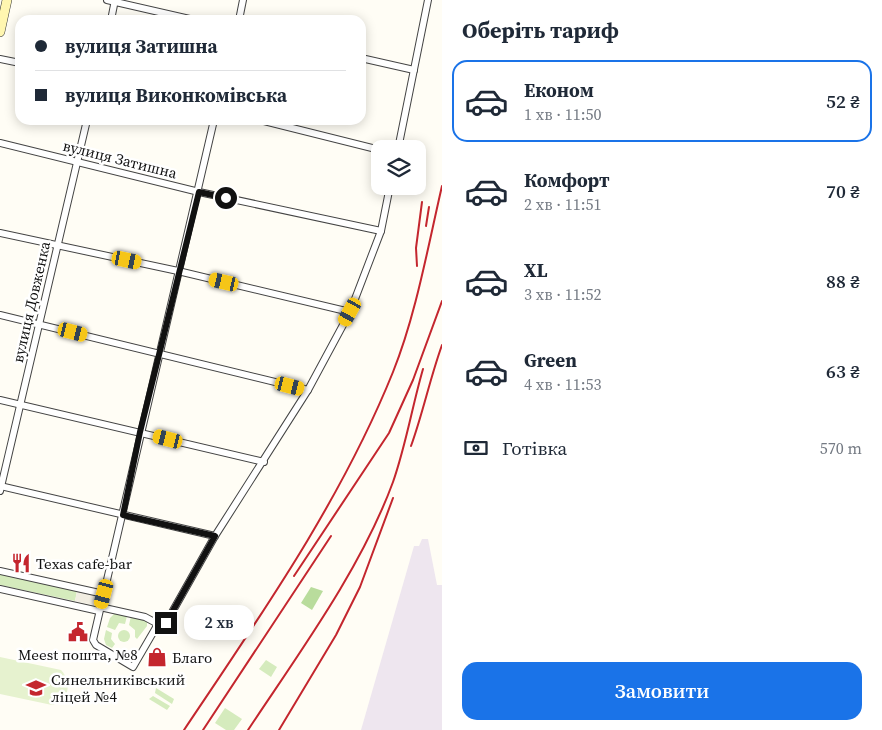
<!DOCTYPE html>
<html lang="uk">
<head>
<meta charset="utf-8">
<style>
  :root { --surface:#fff; --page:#f2f2f3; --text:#1f2937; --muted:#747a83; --line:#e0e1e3; --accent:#1a73e8 }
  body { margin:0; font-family:"Source Serif 4",serif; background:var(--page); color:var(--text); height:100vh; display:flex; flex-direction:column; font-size:19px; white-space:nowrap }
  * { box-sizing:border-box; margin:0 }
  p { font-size:16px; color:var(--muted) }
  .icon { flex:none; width:28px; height:28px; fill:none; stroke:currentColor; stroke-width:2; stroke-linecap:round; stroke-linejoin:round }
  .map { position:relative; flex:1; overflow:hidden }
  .panel { display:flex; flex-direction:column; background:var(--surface); width:440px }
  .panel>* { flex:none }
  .hud { position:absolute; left:15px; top:15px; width:351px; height:110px; border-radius:15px; box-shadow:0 2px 12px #0003; display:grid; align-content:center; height:110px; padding:0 20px; background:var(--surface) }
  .tools { position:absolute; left:371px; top:140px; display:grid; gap:10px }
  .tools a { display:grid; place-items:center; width:55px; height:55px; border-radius:10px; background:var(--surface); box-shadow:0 2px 12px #0003; font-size:25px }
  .end { position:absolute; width:22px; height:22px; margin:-11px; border:6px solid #111; background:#fff; box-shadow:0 0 0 2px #fff }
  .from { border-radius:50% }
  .bubble { position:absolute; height:35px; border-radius:15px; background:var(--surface); box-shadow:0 2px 12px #0003; font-size:16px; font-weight:600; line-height:35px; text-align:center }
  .car { position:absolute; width:15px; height:30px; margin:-15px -8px; border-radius:6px; box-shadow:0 0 4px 1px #0007; background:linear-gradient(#f5c518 24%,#345 0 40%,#f5c518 0 76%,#345 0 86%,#f5c518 0) }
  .hud b { display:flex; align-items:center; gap:18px; height:48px; font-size:19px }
  .hud b+b { border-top:1px solid var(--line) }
  .hud i { width:12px; height:12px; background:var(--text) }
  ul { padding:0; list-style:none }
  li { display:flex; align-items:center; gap:15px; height:82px; margin:0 10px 8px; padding:0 10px; border:2px solid transparent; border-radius:15px }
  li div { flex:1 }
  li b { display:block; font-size:19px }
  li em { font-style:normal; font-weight:600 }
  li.active { border-color:var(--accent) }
  li>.icon { width:45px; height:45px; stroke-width:1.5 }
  h2 { padding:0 20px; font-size:22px; line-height:60px }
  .pay { display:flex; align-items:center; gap:12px; height:55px; padding:0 20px; font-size:19px }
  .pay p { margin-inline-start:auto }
  .action { display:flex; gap:10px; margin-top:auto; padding:10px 20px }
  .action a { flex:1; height:58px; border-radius:15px; background:var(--accent); color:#fff; font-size:20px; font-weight:600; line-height:58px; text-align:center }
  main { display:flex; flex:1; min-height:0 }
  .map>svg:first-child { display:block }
</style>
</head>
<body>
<main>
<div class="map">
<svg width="442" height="730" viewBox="0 0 442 730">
  <rect width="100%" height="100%" fill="#fffdf5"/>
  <!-- industrial -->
  <polygon fill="#eee6ef" points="422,539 428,539 437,585 442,585 442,730 361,730 414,546 419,546"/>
  <!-- green -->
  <g fill="#d5ebbd">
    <polygon points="0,574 77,591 75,601 0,585"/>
    <polygon points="115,613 127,616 125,624 119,623 115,630 107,627 110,618"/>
    <polygon points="131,616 147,621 147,626 137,639 135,637 135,630 129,625"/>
    <circle cx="124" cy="636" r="6"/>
    <polygon points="106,630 112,633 111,639 115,644 112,648 106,645 104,639"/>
    <polygon points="266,660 277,667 271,677 259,669"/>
    <polygon points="156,688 174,699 172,704 155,693"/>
    <polygon points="153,696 170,706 167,710 149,699"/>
    <polygon points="225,708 242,719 234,730 226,730 215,723"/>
  </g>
  <!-- forest -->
  <polygon fill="#b9dc9c" points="311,587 323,591 312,610 301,603"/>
  <!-- pitch -->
  <path fill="#e6f2cf" d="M0 657 61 670C72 682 70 700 52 705L0 694Z"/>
  <!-- plaza -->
  <polygon fill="#f1ede2" points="77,591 95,595 97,597 96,604 93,605 75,601"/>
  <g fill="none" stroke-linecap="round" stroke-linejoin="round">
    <defs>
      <g id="street">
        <polyline points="107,0 194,20"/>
        <polyline points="111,20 115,0"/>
        <polyline points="239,20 243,0"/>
        <polyline points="361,58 414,70"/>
        <polyline points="0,59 20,63"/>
        <polyline points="260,120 380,150"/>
        <polyline points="0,143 199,192 381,231"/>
        <polyline points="398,149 428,0"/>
        <polyline points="0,233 178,271 350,312"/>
        <polyline points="0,315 308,390"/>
        <polyline points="0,400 264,462"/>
        <polyline points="0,486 215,536"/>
        <polyline points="0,491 87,120"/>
        <polyline points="0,571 104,594"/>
        <polyline points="0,589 99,611"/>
        <polyline points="100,607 145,617 158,624"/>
        <polyline points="158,624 133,667 96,645 93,640 214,120"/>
        <polyline points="158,624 166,623 215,536 308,390 350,312 381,231 390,186"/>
      </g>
      <polyline id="secondary" points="0,32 7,0"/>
    </defs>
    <!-- street casing -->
    <use href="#street" stroke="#444" stroke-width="8"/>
    <!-- secondary casing -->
    <use href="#secondary" stroke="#333" stroke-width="10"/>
    <!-- street -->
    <use href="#street" stroke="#fff" stroke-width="6"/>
    <!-- secondary -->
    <use href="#secondary" stroke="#fff6b0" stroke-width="9"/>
    <!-- rail -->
    <g stroke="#c4262e" stroke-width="2">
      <polyline points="426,226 429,207"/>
      <polyline points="417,266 416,248 422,202"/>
      <path d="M411 446C423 413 430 378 442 345"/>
      <polyline points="294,576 389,433 413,380 442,301"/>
      <path d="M184 730C261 615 341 501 393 372 416 315 428 246 442 186"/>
      <polyline points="203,730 331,536"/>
      <path d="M248 730C299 653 361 569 393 482 406 445 412 407 423 369"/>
      <polyline points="279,730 336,635 360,587 393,498"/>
    </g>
  </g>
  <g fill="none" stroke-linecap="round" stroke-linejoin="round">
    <!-- route -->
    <polyline stroke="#111" stroke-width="6" points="166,623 215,536 123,515 140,432 199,192 226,198"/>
  </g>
  <!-- icons -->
  <defs>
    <symbol id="restaurant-bare" viewBox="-9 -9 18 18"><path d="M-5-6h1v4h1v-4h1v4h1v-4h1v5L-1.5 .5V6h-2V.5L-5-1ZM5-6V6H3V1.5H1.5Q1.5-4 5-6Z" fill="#c4262e" stroke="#fff" stroke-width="2.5" paint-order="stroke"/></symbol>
    <symbol id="civic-bare" viewBox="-9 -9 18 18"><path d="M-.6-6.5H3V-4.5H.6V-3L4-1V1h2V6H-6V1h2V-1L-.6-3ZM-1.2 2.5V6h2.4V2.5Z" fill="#c4262e" stroke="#fff" stroke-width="2.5" paint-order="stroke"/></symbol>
    <symbol id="shop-bare" viewBox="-9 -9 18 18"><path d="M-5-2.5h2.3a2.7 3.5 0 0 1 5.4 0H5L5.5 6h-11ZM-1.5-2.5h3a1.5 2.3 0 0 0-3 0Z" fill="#c4262e" stroke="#fff" stroke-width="2.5" paint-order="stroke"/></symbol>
    <symbol id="school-bare" viewBox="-9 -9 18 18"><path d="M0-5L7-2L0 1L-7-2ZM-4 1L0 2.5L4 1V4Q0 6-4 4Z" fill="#c4262e" stroke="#fff" stroke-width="2.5" paint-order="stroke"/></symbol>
  </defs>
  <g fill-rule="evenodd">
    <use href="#restaurant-bare" x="7" y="549" width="28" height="28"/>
    <use href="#civic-bare" x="64" y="618" width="28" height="28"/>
    <use href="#shop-bare" x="143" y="643" width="28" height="28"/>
    <use href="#school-bare" x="22" y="674" width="28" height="28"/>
  </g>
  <g text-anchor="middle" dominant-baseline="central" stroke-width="5" stroke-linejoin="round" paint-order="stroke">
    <!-- street labels -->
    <g font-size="15" fill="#111" stroke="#fff">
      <text transform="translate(120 159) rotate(14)">вулиця Затишна</text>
      <text transform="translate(31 302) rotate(-77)">вулиця Довженка</text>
    </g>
    <!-- poi labels -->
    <g font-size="15" fill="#111" stroke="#fff" text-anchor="start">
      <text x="36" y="563">Texas cafe-bar</text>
      <text x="78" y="654" text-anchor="middle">Meest пошта, №8</text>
      <text x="172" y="657">Благо</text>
      <text x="51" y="679">Синельниківський<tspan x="51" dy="17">ліцей №4</tspan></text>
    </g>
  </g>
</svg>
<div class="tools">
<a><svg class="icon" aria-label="layers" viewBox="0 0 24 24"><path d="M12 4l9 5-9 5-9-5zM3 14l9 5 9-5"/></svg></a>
</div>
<i class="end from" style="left:226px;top:198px"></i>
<i class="end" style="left:166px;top:623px"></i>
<div class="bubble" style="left:184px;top:605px;width:70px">2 хв</div>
<i class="car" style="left:127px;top:260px;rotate:102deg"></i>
<i class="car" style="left:224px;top:282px;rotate:283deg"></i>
<i class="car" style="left:350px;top:312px;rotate:209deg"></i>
<i class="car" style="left:73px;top:332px;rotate:104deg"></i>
<i class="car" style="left:290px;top:386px;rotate:104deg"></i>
<i class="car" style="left:168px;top:439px;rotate:284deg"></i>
<i class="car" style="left:104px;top:594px;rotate:195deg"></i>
<div class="hud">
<b><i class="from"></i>вулиця Затишна</b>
<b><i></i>вулиця Виконкомівська</b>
</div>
</div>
<section class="panel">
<h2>Оберіть тариф</h2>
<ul>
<li class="active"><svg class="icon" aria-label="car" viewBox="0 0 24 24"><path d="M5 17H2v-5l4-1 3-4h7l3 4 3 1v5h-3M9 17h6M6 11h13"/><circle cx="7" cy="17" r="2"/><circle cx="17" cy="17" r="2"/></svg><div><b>Економ</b><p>1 хв · 11:50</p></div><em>52 ₴</em></li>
<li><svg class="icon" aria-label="car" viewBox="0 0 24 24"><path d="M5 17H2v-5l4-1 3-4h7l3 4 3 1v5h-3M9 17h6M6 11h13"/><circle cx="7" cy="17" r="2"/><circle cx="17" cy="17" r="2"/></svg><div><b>Комфорт</b><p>2 хв · 11:51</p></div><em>70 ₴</em></li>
<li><svg class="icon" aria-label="car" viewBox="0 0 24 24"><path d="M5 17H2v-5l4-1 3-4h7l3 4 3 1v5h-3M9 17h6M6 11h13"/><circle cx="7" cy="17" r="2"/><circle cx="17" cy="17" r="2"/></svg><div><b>XL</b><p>3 хв · 11:52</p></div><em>88 ₴</em></li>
<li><svg class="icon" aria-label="car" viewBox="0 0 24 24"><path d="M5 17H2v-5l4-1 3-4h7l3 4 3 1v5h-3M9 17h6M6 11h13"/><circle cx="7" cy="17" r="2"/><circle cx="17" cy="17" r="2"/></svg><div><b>Green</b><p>4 хв · 11:53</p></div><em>63 ₴</em></li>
</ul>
<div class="pay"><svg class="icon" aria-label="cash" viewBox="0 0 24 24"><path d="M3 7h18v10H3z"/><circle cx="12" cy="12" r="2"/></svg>Готівка<p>570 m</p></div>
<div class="action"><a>Замовити</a></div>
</section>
</main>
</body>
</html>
